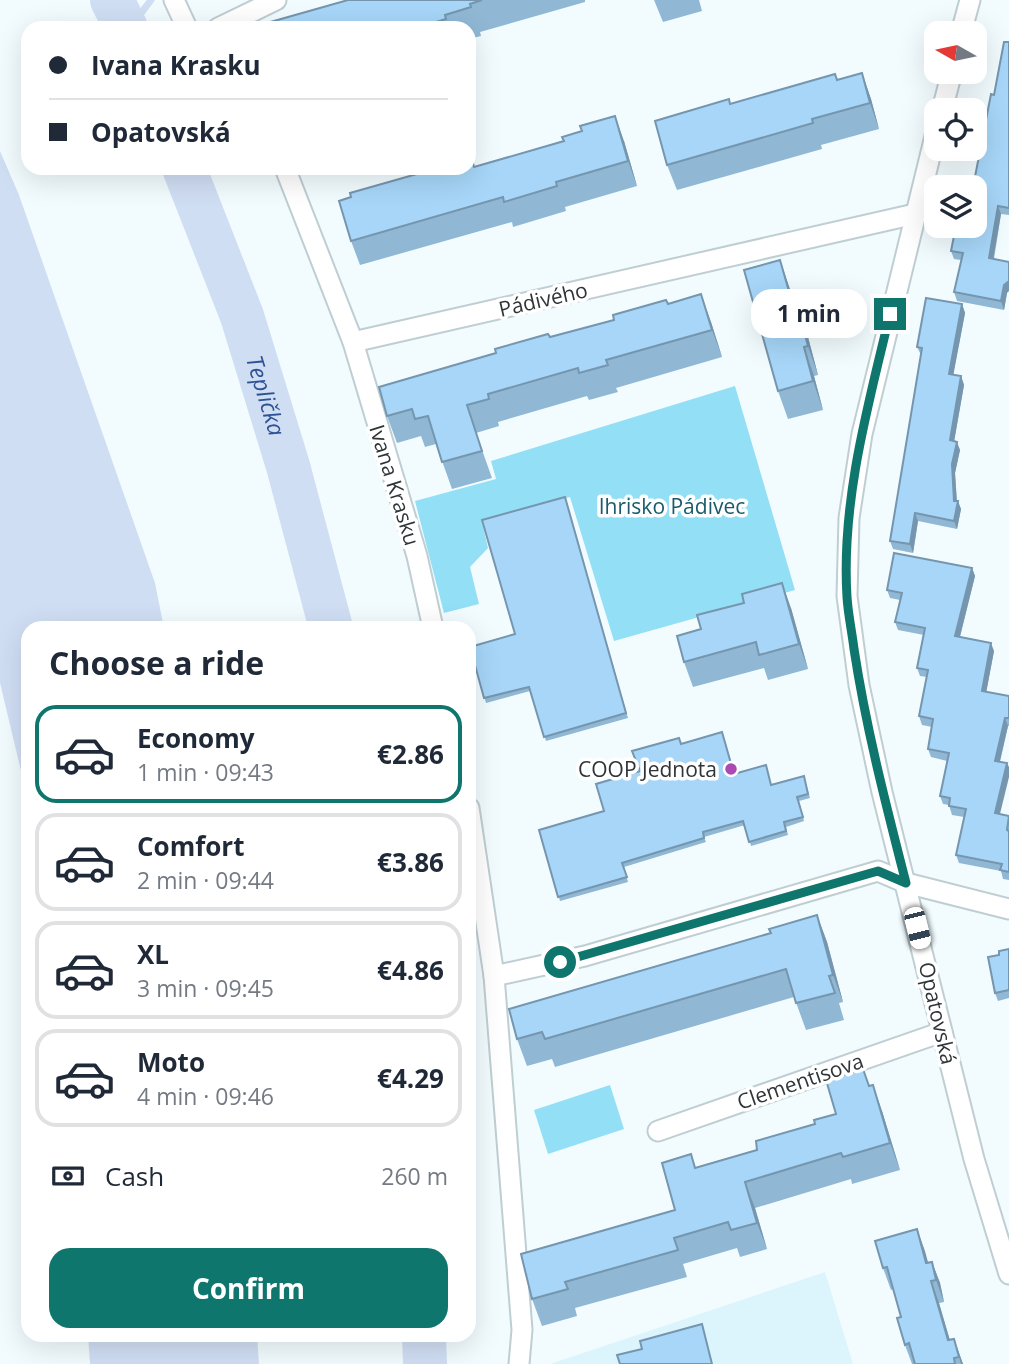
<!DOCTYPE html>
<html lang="en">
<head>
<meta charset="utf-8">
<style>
  :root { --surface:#fff; --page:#f2f2f3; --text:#1f2937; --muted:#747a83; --line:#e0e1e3; --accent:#0f766e }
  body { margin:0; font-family:"Open Sans",sans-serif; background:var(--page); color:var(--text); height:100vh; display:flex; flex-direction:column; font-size:26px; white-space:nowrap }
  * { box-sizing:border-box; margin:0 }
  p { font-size:23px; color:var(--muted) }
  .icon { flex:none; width:38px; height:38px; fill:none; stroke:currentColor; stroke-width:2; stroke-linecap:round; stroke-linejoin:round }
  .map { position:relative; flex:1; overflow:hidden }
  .side { position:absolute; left:21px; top:621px; width:455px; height:721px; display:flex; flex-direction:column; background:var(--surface); border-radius:21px; box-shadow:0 7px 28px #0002 }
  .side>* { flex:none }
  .banner { position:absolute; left:21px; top:21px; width:455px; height:154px; border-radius:21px; box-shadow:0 7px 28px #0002; display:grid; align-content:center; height:154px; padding:0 28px; background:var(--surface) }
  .needle { width:46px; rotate:279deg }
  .buttons { position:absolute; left:924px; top:21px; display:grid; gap:14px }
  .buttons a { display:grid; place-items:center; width:63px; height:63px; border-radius:14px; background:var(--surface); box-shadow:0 7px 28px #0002; font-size:35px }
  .end { position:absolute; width:32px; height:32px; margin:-16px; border:9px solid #0f766e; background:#fff; box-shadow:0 0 0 4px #fff }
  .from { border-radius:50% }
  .bubble { position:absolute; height:49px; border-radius:21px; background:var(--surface); box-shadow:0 7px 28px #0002; font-size:23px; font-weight:700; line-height:49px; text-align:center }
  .car { position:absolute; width:21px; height:42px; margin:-21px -10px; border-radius:9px; box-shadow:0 0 5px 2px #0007; background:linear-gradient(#fff 24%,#345 0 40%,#fff 0 76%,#345 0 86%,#fff 0) }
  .banner b { display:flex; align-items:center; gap:24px; height:66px; font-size:26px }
  .banner b+b { border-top:2px solid var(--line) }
  .banner i { width:18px; height:18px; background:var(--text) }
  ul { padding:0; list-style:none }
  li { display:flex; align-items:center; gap:21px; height:98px; margin:0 14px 10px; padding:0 14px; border:4px solid var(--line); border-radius:21px }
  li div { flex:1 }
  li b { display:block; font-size:26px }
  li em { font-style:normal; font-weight:700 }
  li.on { border-color:var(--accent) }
  li>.icon { width:63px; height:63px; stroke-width:1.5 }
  h2 { padding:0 28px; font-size:32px; line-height:84px }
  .pay { display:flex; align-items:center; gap:18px; height:77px; padding:0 28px; font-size:26px }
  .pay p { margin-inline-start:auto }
  .primary-button { display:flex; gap:14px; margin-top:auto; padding:14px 28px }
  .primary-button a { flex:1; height:80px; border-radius:21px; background:var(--accent); color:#fff; font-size:28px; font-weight:700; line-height:80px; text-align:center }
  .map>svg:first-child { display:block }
</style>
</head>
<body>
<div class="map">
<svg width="1009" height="1364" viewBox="0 0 1009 1364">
  <rect width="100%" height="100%" fill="#f2fcff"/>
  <!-- built -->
  <polygon fill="#dcf5fc" points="825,1272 853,1364 550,1364"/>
  <!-- green -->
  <g fill="#93dff6">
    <polygon points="735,386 795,590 614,641 570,497 482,522 488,548 470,567 479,604 444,613 415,501 496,479 491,461"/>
    <polygon points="610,1085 624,1129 548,1154 534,1110"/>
  </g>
  <!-- water -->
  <g fill="#d0def4">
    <polygon points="0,151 19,195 155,583 164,628 28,628 28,800 0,683"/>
    <polygon points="88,1335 257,1335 259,1364 90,1364"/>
  </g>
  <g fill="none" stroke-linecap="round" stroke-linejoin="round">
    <!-- stream -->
    <polyline stroke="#d0def4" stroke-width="7" points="130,28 151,0"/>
    <!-- river -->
    <g stroke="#d0def4" stroke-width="44">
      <polyline points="112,0 126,28"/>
      <path id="s1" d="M184 168 242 316 288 466 331 628"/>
      <polyline points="424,1335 425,1364"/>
    </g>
    <defs>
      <g id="minor">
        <polyline points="174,0 187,28"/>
        <polyline points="218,28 276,0"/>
        <polyline points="961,33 970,0"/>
        <polyline points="942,110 952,72"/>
        <polyline points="936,132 862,434 849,518 847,596 859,685 882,792 974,1159 1009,1274"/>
        <polyline points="285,168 353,342 417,556 433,628"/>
        <polyline points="353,342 915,214"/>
        <polyline points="469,808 494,976 585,956 878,871 906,883 1009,909"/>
        <polyline points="494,976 522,1330 519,1364"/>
        <polyline points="658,1131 942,1032"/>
      </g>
    </defs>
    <!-- minor casing -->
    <use href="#minor" stroke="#bfced3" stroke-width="23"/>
    <!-- minor -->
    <use href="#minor" stroke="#fff" stroke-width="19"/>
  </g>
  <!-- wall -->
  <g fill="#90b8d5">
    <polygon points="348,0 585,0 585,2 480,32 481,36 469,39 469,28 269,28"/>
    <polygon points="654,0 699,0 702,11 663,22"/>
    <polygon points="1009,41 1009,215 1001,214 994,259 1007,293 1004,310 957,301 954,292 961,260 954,259 951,251 975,226 994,95"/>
    <polygon points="862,73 871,99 879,129 821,145 822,149 677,190 667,165 731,104 838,80"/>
    <polygon points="624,141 637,186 565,207 566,211 513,227 512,222 360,265 351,241 447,170 474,167"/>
    <polygon points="791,294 804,322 818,375 814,376 823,410 788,419 778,391"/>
    <polygon points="668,304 711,322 722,357 616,388 618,392 589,400 587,396 498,422 499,426 476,433 492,478 452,489 436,444 425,447 421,436 397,443 387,416 496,353"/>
    <polygon points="962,304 965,313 953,375 961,376 964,385 954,441 960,450 955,473 957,501 961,509 957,529 918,521 913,553 893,549 890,541 921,355 917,347"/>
    <polygon points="565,497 628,718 546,741 530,691 486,703 470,647 515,634"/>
    <polygon points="972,568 975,576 960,637 994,651 986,692 1009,696 1009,726 1008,726 1000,762 1000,814 1009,816 1009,880 1003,879 1001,871 959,863 956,855 964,817 952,815 949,805 943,804 940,796 947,761 931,757 928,749 932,727 922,725 919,716 927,677 920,676 917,668 924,635 898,630 895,622 900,600 890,598 887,590"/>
    <polygon points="791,608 808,669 768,680 764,668 693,687 684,662"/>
    <polygon points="681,744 735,774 772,785 804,776 810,798 799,801 804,821 786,827 788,835 751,846 745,825 704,837 706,842 624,867 628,882 560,901 539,830 604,811 640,771"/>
    <polygon points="817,915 827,942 843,1002 839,1003 844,1020 806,1030 794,997 555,1067 552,1059 527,1066 517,1039 770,933"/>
    <polygon points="1009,949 1009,998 998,1001 995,993 999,955"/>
    <polygon points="869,1086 882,1111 900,1170 852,1184 851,1179 755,1208 767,1249 740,1257 737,1248 683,1264 687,1277 575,1308 577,1316 542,1326 532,1299 675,1210 691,1154 696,1168 757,1150 836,1114"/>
    <polygon points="917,1229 928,1263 932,1262 940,1283 944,1302 939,1303 950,1340 954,1339 963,1364 912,1364 905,1345 901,1317 893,1289 891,1290 883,1268"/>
  </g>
  <!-- shaded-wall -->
  <g fill="#7596ae">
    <polygon points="862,73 871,99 879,129 870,103"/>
    <polygon points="615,116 624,141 637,186 628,161"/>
    <polygon points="998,206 1001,214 992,266 989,258"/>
    <polygon points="780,260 790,289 800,323 790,295"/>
    <polygon points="1009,281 1009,291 1007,293 1004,310 1001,301 1004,285"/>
    <polygon points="794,293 804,322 818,375 808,346"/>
    <polygon points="701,294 711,322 722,357 712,330"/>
    <polygon points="962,304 965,313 952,382 949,374"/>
    <polygon points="804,347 814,376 823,410 813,381"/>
    <polygon points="961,376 964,385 953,448 950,440"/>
    <polygon points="957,442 960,450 955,473 957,505 958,501 961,509 957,529 954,521 952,464"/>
    <polygon points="915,513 918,521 913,553 910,544"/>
    <polygon points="972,568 975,576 958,644 955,636"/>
    <polygon points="782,583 791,608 808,669 799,644"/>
    <polygon points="991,643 994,651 985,699 982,691"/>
    <polygon points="1005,718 1008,726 998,769 995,761"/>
    <polygon points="1007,763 1009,767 1009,777 998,822 995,813"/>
    <polygon points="817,915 827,942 843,1002 833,975"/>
    <polygon points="873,1085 882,1111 900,1170 890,1143"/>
    <polygon points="745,1182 755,1208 767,1249 757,1223"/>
    <polygon points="917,1229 925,1251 934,1285 926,1263"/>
    <polygon points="932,1262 940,1283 944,1302 936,1280"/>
    <polygon points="931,1281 939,1303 956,1362 948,1340"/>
    <polygon points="954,1339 963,1364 961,1364 959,1357"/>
  </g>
  <!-- building -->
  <g fill="#a7d6f8" stroke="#7596ae" stroke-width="2">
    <polygon points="348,0 482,0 470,4 471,7 445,15 446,19 416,28 269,28 267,23"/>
    <polygon points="1009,41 1009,208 998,206 989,258 1009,262 1009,281 1004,285 1001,301 954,292 963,253 951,251 956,226 975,226 975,187 973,187 991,94 994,95 1004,42 1009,42"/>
    <polygon points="862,73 870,103 812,119 813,123 667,165 655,121 729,99 730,104 835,74 837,80"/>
    <polygon points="615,116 628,161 556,182 557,186 504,202 503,197 351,241 339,201 351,197 350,193 438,168 447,168 447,170 455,168 469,168 469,164 473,163 474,167 564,141 562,137 582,131 580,126"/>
    <polygon points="780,260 790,295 794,293 808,346 804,347 813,381 778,391 744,270"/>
    <polygon points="701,294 712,330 606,360 608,365 579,373 578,368 488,394 489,399 467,405 482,451 442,462 428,416 415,419 412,409 387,416 379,387 496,353 495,349 548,334 550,337 614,320 613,315 666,300 668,304"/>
    <polygon points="926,298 962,304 949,374 961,376 950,440 957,442 952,464 954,501 958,501 954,521 915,513 910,544 890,541 922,348 917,347"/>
    <polygon points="565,497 626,713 544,737 529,687 484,698 470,647 515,634 482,520"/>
    <polygon points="894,553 972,568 955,636 991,643 982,691 1009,696 1009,718 1005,718 995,761 1007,763 995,813 1009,816 1007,830 1009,831 1009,872 1000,870 1002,864 956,855 966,809 949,806 950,798 940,796 949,753 928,749 933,719 919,716 928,670 917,668 925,628 895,622 902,593 887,590"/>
    <polygon points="782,583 799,644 759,655 756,642 684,662 677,636 701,629 697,615 744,603 742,594"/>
    <polygon points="722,732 734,774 766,765 771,785 804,776 808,794 797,797 803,817 784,822 786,831 749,842 743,821 703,832 704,838 622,863 627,877 558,897 539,830 604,811 596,784 640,771 632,751 679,738 681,744"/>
    <polygon points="817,915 833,975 829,976 835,993 796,1003 786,969 545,1039 542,1032 517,1039 509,1009 771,933 769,929"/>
    <polygon points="1009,949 1009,990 995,993 988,957 999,955 999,951"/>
    <polygon points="863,1069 869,1086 873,1085 890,1143 843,1157 841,1153 745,1182 757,1223 731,1230 728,1222 674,1238 678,1250 565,1282 568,1289 532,1299 521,1254 675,1210 662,1163 691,1154 695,1168 757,1150 756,1141 815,1124 814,1120 836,1114 826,1080"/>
    <polygon points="917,1229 926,1263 932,1262 936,1280 931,1281 948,1340 954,1339 959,1357 954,1358 955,1364 915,1364 909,1343 905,1345 897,1318 901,1317 887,1267 883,1268 875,1241"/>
    <polygon points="702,1324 712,1364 620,1364 617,1355 642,1349 640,1341"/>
  </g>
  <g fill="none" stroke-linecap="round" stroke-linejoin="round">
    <!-- route -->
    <path stroke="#0f766e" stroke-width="9" d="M560 962 878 871 906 883C886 805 866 728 854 649 852 632 848 614 847 597 841 502 868 405 890 314"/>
  </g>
  <!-- markers -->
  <circle fill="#aa4ab2" stroke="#fff" stroke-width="2.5" cx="731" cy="769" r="7"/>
  <g text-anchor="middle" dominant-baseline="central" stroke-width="7" stroke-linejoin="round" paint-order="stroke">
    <!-- street labels -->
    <g font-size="21" fill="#2f3537" stroke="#fff">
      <text transform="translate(543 299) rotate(-13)">Pádivého</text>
      <text transform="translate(395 485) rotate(73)">Ivana Krasku</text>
      <text transform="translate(938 1013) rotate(77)">Opatovská</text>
      <text transform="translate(800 1081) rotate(-19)">Clementisova</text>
    </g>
    <!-- park labels -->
    <g font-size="21" fill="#195b6c" stroke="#fff">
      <text x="672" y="506">Ihrisko Pádivec</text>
    </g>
    <!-- poi labels -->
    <g font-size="21" fill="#2f3537" stroke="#fff" text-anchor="end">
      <text x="717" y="769">COOP Jednota</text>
    </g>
    <!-- water labels -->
    <g font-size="23" font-style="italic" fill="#2e5394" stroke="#fff">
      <text stroke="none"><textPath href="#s1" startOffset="242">Teplička</textPath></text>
    </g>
  </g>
</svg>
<div class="buttons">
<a><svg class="needle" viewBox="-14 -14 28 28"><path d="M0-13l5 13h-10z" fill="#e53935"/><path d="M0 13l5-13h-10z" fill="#747a83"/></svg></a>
<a><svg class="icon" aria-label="locate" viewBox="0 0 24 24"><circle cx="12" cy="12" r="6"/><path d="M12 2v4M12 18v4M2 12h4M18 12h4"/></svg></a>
<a><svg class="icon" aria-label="layers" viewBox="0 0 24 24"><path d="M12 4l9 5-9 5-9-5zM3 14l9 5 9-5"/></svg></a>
</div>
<i class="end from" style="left:560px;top:962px"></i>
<i class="end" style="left:890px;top:314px"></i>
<div class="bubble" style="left:751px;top:289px;width:116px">1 min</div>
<i class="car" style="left:917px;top:928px;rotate:166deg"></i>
<div class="banner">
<b><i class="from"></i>Ivana Krasku</b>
<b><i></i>Opatovská</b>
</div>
<section class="side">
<h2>Choose a ride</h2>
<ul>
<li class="on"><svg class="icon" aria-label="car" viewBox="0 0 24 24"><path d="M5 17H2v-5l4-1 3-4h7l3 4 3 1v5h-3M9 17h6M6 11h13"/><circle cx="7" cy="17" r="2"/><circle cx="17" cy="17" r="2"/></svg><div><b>Economy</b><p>1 min · 09:43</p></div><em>€2.86</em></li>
<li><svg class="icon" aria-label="car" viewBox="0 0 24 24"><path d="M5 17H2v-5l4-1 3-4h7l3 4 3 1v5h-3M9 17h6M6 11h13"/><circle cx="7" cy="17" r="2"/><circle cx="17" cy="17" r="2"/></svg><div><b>Comfort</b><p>2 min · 09:44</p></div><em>€3.86</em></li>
<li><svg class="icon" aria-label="car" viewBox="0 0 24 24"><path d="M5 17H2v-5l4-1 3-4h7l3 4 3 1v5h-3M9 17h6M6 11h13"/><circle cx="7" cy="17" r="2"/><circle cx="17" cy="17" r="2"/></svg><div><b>XL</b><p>3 min · 09:45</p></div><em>€4.86</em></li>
<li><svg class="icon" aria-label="car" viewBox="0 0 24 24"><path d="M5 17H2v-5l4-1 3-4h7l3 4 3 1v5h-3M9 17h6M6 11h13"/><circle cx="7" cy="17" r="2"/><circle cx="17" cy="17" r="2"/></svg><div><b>Moto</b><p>4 min · 09:46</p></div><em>€4.29</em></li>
</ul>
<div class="pay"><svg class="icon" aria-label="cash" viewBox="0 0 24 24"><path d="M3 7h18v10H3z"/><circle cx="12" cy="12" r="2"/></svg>Cash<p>260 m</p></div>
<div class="primary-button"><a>Confirm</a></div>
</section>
</div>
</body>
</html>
